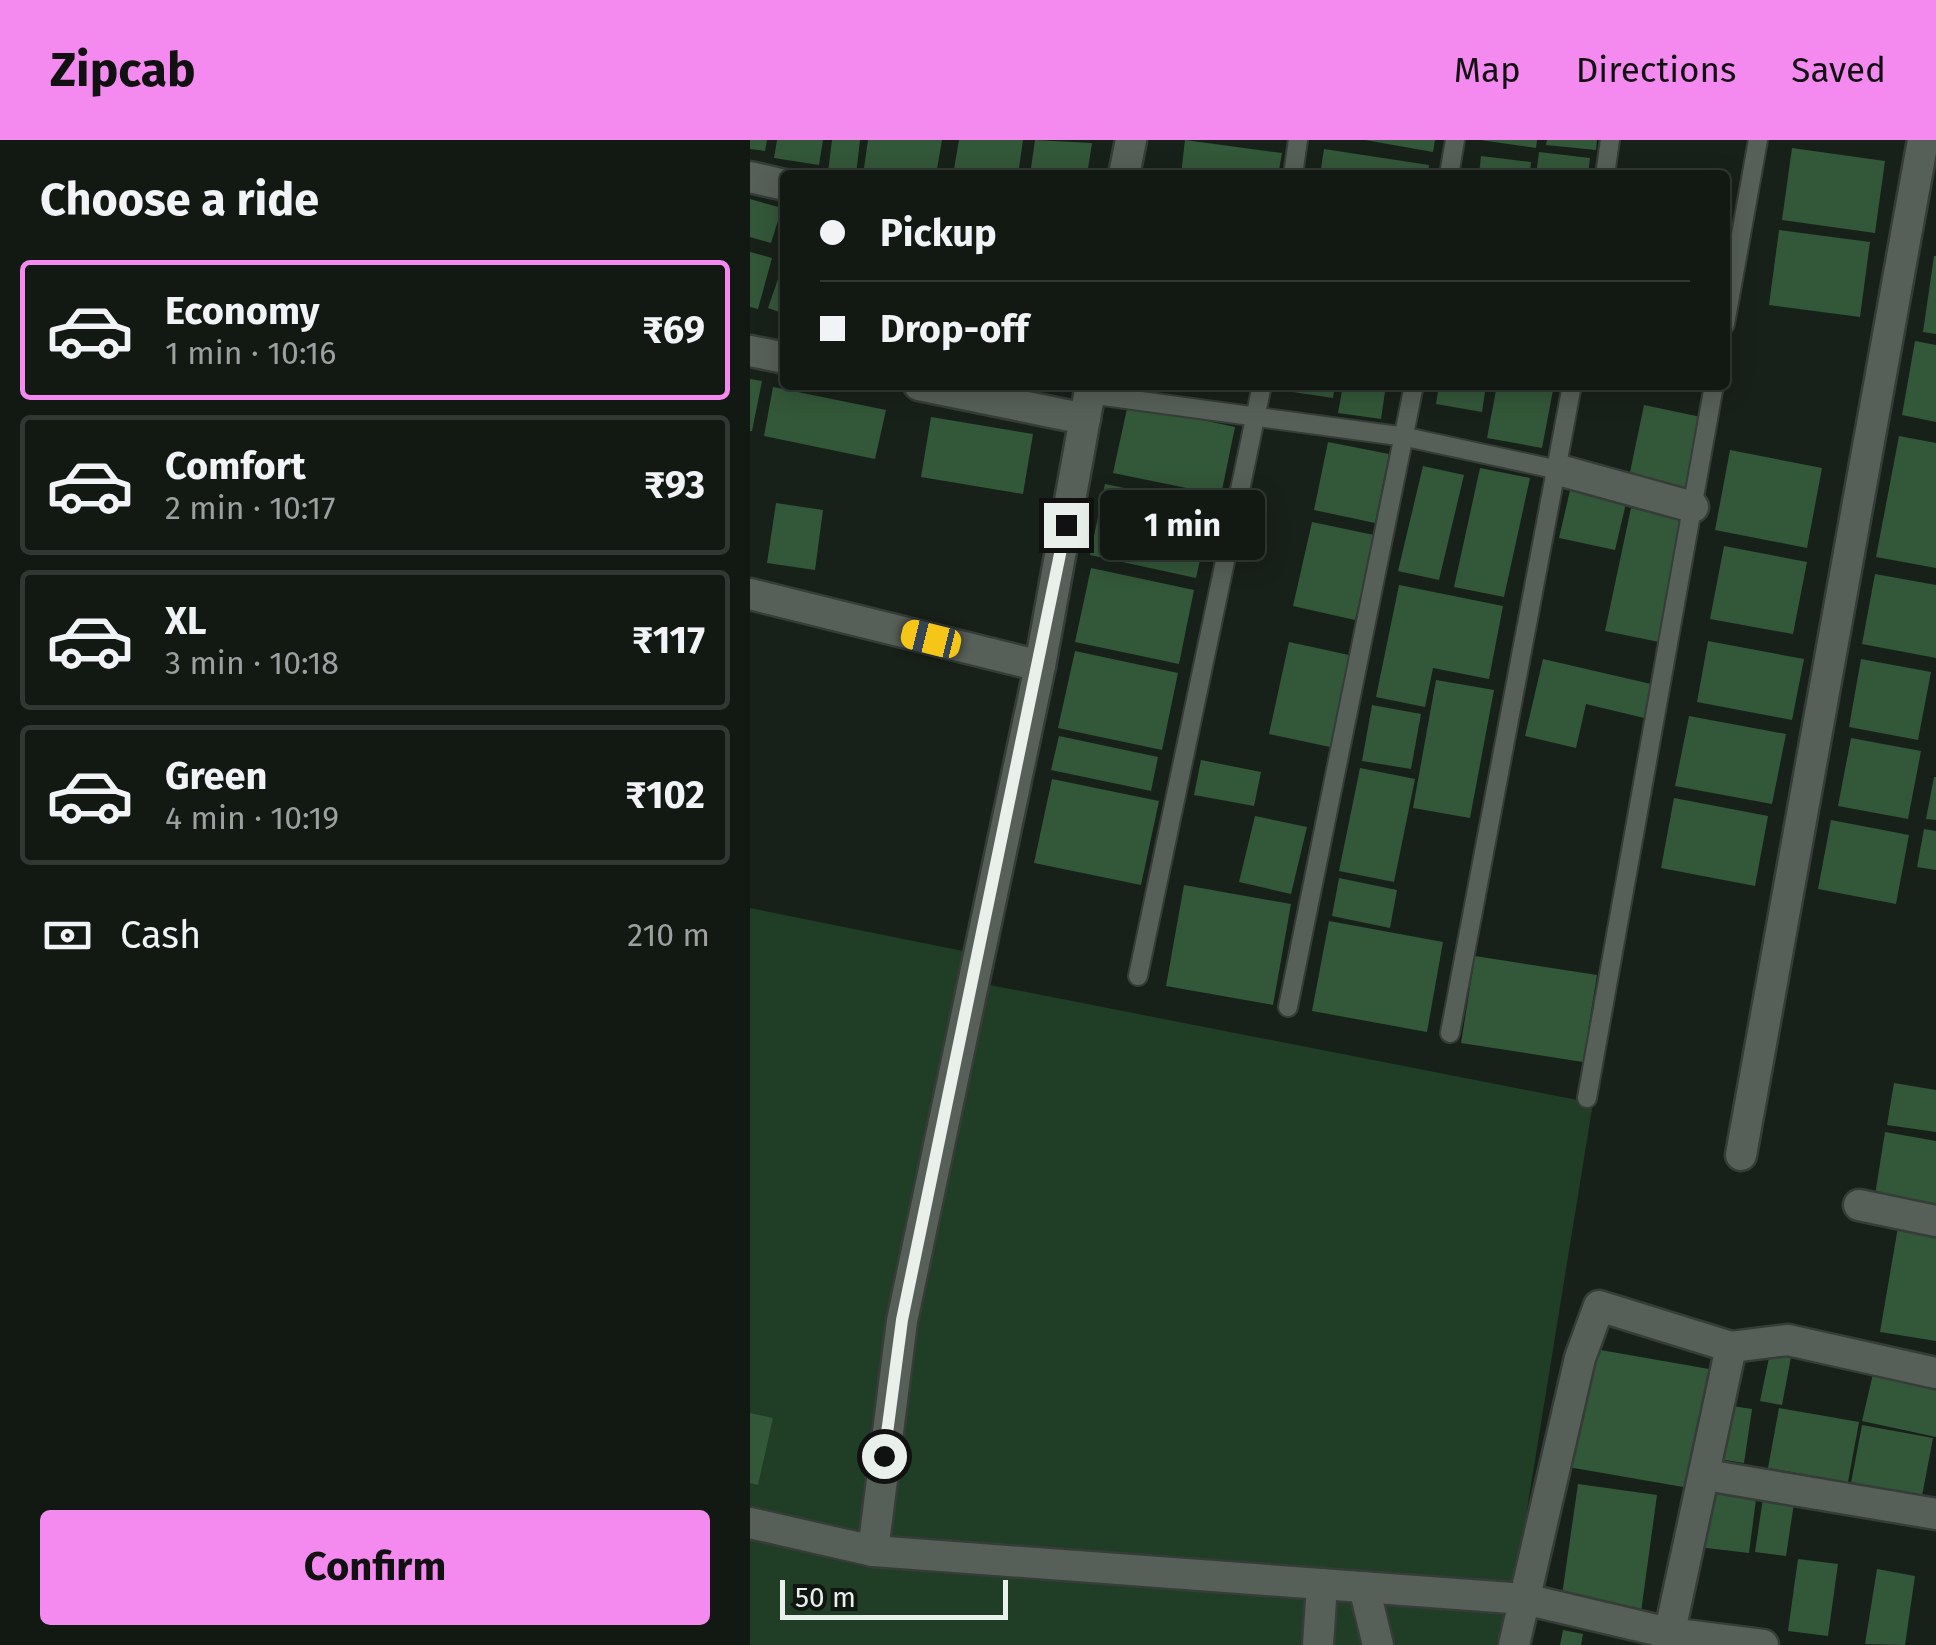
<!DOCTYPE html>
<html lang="en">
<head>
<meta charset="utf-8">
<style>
  :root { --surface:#121913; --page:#1b221c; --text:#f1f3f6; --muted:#9ca0a0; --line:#313833; --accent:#f489f0 }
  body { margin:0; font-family:"Fira Sans",sans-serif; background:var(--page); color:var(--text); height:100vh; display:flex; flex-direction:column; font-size:38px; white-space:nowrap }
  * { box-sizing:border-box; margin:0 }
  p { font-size:32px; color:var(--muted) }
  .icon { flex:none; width:55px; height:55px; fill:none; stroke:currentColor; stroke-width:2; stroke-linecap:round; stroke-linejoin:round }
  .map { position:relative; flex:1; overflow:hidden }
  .sheet { display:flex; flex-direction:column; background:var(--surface); width:750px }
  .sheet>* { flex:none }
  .hud { position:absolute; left:30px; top:30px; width:950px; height:220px; border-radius:10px; box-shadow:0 5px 25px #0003,0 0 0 2px var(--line); display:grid; align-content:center; height:220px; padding:0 40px; background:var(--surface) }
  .scale { position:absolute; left:30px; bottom:25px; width:228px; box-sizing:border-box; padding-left:10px; border:5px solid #e9efea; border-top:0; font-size:28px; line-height:35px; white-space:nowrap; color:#e9efea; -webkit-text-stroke:8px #0f1710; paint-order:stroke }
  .end { position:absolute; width:45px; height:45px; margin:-22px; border:12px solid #e9efea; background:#111; box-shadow:0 0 0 5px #111 }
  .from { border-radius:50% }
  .bubble { position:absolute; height:70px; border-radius:10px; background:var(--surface); box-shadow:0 5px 25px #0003,0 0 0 2px var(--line); font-size:32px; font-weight:700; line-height:70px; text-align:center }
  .car { position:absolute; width:30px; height:60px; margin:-30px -15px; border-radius:12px; box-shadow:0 0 8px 2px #0007; background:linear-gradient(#f5c518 24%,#345 0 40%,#f5c518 0 76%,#345 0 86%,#f5c518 0) }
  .hud b { display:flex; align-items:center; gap:35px; height:95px; font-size:38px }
  .hud b+b { border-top:2px solid var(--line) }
  .hud i { width:25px; height:25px; background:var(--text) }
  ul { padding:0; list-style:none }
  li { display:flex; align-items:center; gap:30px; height:140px; margin:0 20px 15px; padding:0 20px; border:5px solid var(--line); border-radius:10px }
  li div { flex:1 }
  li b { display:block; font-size:38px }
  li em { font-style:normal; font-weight:700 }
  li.active { border-color:var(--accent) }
  li>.icon { width:90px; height:90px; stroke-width:1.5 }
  h2 { padding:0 40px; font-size:45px; line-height:120px }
  .pay { display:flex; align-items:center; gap:25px; height:110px; padding:0 40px; font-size:38px }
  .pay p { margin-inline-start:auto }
  .cta { display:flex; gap:20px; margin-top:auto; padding:20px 40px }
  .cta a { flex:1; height:115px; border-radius:10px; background:var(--accent); color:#111; font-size:40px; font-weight:700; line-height:115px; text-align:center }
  header { display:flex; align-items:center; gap:60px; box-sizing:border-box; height:140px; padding:0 50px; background:var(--accent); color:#111 }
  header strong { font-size:48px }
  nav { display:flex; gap:55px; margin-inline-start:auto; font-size:35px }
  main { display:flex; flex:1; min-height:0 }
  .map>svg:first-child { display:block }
</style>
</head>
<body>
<header>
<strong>Zipcab</strong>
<nav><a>Map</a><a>Directions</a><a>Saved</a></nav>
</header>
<main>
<section class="sheet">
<h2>Choose a ride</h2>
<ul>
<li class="active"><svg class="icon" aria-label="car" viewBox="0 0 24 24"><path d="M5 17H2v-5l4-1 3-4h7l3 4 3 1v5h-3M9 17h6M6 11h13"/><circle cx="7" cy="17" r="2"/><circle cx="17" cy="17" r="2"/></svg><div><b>Economy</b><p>1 min · 10:16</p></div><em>₹69</em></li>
<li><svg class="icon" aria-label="car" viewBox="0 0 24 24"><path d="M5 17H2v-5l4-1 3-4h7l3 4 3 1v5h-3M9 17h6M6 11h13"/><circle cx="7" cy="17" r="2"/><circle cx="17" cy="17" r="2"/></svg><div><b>Comfort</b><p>2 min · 10:17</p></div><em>₹93</em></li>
<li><svg class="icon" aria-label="car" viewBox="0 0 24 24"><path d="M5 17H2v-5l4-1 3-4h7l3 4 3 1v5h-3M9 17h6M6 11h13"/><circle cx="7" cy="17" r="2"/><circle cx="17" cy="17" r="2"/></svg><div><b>XL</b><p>3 min · 10:18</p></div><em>₹117</em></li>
<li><svg class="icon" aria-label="car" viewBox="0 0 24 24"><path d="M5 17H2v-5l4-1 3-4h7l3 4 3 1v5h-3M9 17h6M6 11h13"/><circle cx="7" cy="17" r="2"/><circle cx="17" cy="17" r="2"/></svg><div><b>Green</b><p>4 min · 10:19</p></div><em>₹102</em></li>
</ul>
<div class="pay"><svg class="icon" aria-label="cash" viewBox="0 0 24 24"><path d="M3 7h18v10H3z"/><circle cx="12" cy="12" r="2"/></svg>Cash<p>210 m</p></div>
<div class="cta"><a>Confirm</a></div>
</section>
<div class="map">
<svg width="1186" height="1505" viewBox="0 0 1186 1505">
  <rect width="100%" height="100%" fill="#182119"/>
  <!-- green -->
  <polygon fill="#1f3e25" points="0,768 218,812 240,845 843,963 755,1505 0,1505"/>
  <!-- building -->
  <g fill="#335739">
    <polygon points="0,0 17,0 15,11 0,9"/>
    <polygon points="27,0 73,0 69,25 24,18"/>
    <polygon points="82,0 110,0 106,35 78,32"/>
    <polygon points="118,0 192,0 186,35 113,35"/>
    <polygon points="209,0 273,0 268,35 203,35"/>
    <polygon points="285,0 342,3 337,35 280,35"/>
    <polygon points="435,0 532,13 528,35 431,35"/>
    <polygon points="615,0 685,0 683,12"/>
    <polygon points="730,0 787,0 786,8"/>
    <polygon points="797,0 847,0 846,10 796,5"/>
    <polygon points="1042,8 1135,21 1125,93 1032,80"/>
    <polygon points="574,9 679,25 678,35 570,35"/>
    <polygon points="789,12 840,18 838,35 786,35"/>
    <polygon points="731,16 781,22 780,35 729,35"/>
    <polygon points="0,59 32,68 21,103 0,97"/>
    <polygon points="1029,90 1120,102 1110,177 1019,165"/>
    <polygon points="0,112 22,118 8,169 0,167"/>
    <polygon points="1184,116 1186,116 1186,194 1173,192"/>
    <polygon points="35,119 35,174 18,168"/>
    <polygon points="1165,201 1186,205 1186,282 1152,275"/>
    <polygon points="0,239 12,241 2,291 0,291"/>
    <polygon points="536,245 585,245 583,258 536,251"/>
    <polygon points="593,245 636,245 631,279 588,273"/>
    <polygon points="689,245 736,245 732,272 686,264"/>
    <polygon points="747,245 804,245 792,308 737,298"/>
    <polygon points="23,247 136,270 125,319 14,296"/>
    <polygon points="378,264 485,287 471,355 363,333"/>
    <polygon points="894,265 951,277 935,353 878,342"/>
    <polygon points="181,277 283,294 273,354 171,337"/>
    <polygon points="1149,296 1186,303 1186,428 1126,417"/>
    <polygon points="578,302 639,314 625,383 564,370"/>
    <polygon points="980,310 1072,328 1057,408 965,390"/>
    <polygon points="673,326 714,335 689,440 648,431"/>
    <polygon points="730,328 780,338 754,457 704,447"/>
    <polygon points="355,344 462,366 446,438 340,415"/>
    <polygon points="821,346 877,359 865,410 809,398"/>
    <polygon points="26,363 73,370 65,430 17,423"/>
    <polygon points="881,368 934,380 909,502 855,491"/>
    <polygon points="562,382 624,395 605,480 543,466"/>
    <polygon points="974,406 1057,422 1043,494 960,479"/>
    <polygon points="341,428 444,450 429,524 325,502"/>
    <polygon points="1125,434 1186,445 1186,518 1112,504"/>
    <polygon points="649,445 753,466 739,539 683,528 675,567 626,557"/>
    <polygon points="958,501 1054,519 1042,580 947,562"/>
    <polygon points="539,502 599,515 580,607 519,594"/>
    <polygon points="325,511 428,533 412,610 308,588"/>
    <polygon points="793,519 901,544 894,578 836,564 826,608 775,596"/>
    <polygon points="1111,519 1181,532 1168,600 1099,587"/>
    <polygon points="686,540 744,550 720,678 663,668"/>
    <polygon points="622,565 671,574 661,629 612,621"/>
    <polygon points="939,576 1036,594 1022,664 925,646"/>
    <polygon points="309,596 408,617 401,651 301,630"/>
    <polygon points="1101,598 1171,611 1158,679 1088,666"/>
    <polygon points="451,620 511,632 504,666 444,655"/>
    <polygon points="610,628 665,639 644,742 589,731"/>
    <polygon points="1184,637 1186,637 1186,680 1176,679"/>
    <polygon points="302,639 409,661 391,745 284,723"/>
    <polygon points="924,658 1018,676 1005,746 911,728"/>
    <polygon points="505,676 557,687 541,754 489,742"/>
    <polygon points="1081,680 1159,695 1146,764 1068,749"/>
    <polygon points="1174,689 1186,691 1186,730 1167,727"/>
    <polygon points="589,738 647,750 640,788 582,776"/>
    <polygon points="434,745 541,764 523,865 416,846"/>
    <polygon points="579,781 693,802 677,892 562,871"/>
    <polygon points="725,816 847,835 833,922 711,903"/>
    <polygon points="1144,943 1186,950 1186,992 1137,985"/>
    <polygon points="1135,992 1186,1001 1186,1065 1125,1055"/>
    <polygon points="1148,1087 1186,1093 1186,1201 1130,1192"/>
    <polygon points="839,1208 959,1229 939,1348 818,1327"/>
    <polygon points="1020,1213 1041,1217 1032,1265 1010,1261"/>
    <polygon points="1126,1221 1186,1235 1186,1297 1112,1281"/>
    <polygon points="976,1265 1002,1269 994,1323 968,1319"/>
    <polygon points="1029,1268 1109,1282 1098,1342 1018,1328"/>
    <polygon points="0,1273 23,1278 8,1345 0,1343"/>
    <polygon points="1112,1285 1183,1298 1172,1356 1101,1343"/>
    <polygon points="828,1344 907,1355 891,1472 811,1462"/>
    <polygon points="956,1346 1007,1352 999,1413 948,1407"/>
    <polygon points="1013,1358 1044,1363 1036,1416 1005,1412"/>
    <polygon points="1048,1419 1088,1424 1078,1496 1038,1491"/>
    <polygon points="1127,1429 1165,1436 1155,1505 1115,1504"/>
    <polygon points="813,1490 833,1494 831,1505 810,1505"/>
  </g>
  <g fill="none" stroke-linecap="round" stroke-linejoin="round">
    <defs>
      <g id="lane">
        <polyline points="543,35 548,0"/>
        <polyline points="699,35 705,0"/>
        <polyline points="855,35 860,0"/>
        <polyline points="975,184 1008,0"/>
        <polyline points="339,254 656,297 809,330"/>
        <polyline points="388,836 512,245"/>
        <polyline points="538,867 664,245"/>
        <polyline points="700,893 822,245"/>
        <polyline points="837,958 964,245"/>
      </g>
      <g id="street">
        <polyline points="374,35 381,0"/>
        <polyline points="0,37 35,45"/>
        <polyline points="0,211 35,218"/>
        <polyline points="169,245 335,279"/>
        <polyline points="809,330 943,367"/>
        <polyline points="0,454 290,526"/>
        <polyline points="991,1015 1173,0"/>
        <polyline points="1109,1065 1186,1081"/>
        <polyline points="956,1335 1186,1374"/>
        <polyline points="0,1383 123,1411 152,1181 290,526 341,245"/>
        <polyline points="123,1411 775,1459 919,1493 1013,1505"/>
        <polyline points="614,1447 628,1505"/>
        <polyline points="568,1505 572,1444"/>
        <polyline points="764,1505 830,1218 849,1166 981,1207"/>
        <polyline points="917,1505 981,1207 1038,1200 1186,1233"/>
      </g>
    </defs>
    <!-- lane casing -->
    <use href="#lane" stroke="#363c37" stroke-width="22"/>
    <!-- street casing -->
    <use href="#street" stroke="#363c37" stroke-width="35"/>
    <!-- lane -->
    <use href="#lane" stroke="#576058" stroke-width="18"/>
    <!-- street -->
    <use href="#street" stroke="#576058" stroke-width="30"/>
  </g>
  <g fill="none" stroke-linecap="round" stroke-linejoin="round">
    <!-- route -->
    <polyline stroke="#e9efea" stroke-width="12" points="134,1316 152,1180 316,385"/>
  </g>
</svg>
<div class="scale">50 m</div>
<i class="end from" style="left:134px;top:1316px"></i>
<i class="end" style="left:316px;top:385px"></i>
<div class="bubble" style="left:350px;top:350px;width:165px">1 min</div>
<i class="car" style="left:181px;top:499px;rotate:284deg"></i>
<div class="hud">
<b><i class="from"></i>Pickup</b>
<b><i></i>Drop-off</b>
</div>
</div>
</main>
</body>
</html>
